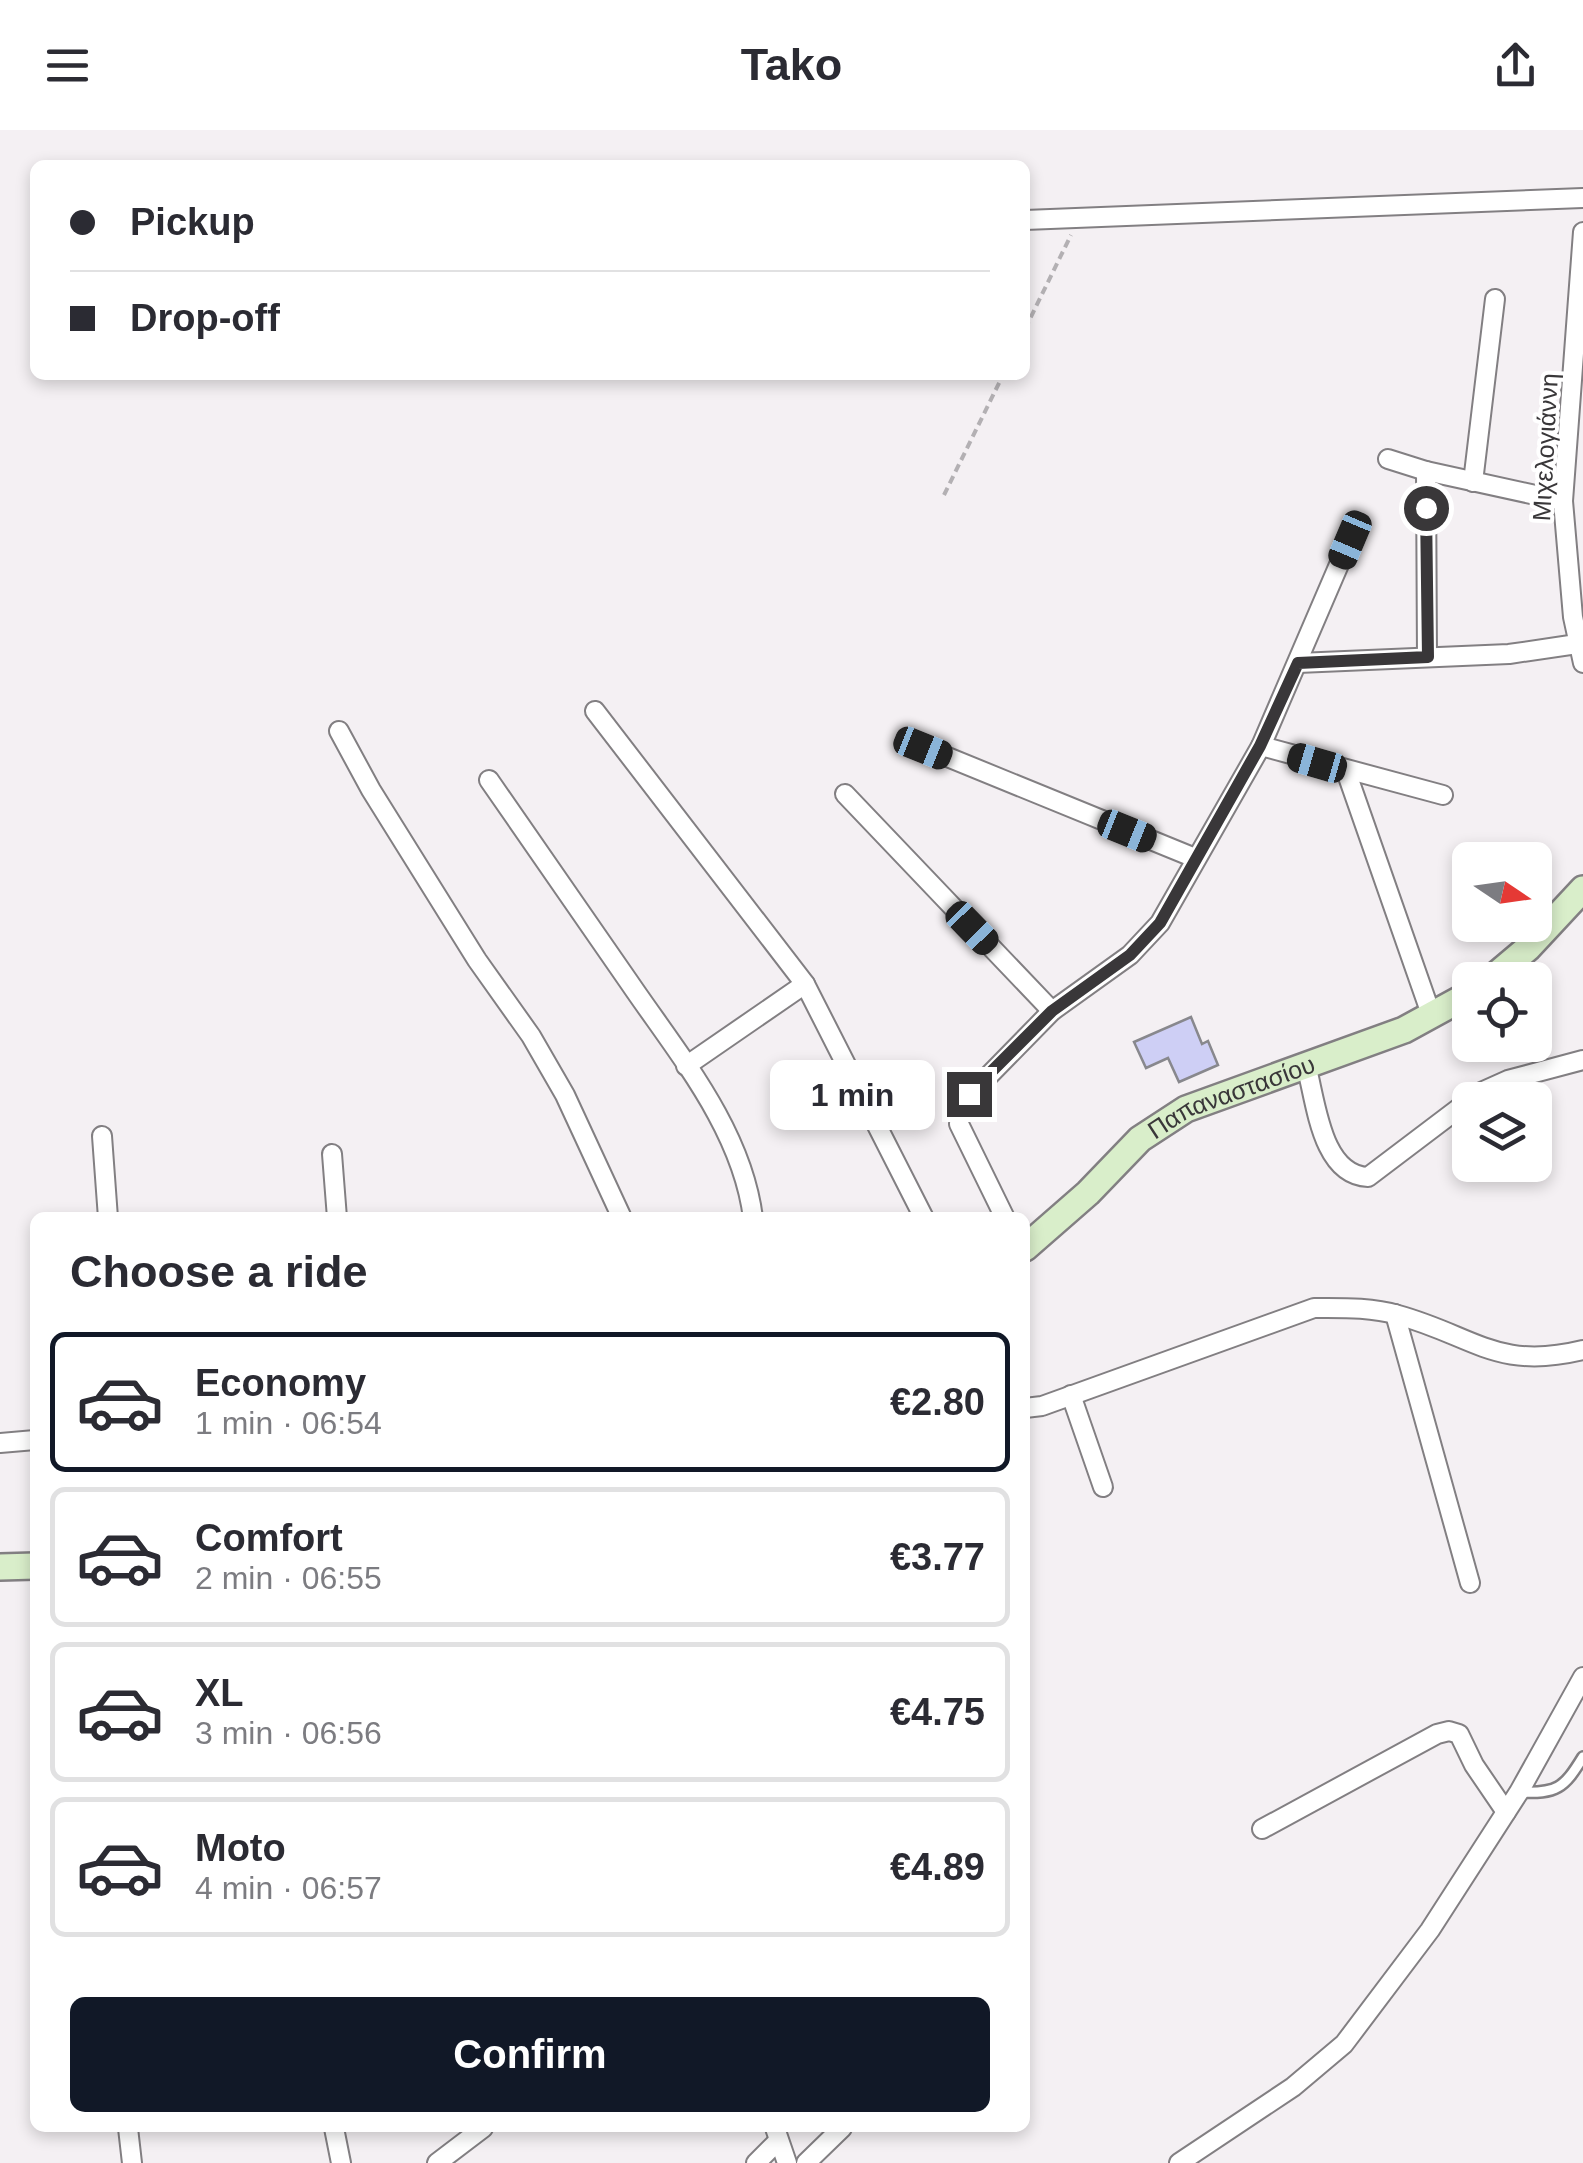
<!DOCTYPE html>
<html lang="en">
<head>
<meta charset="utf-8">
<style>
  :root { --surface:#fff; --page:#f7f7f7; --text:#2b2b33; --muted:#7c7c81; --line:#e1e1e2; --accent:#111827 }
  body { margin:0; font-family:Helvetica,sans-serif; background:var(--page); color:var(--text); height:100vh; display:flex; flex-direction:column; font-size:38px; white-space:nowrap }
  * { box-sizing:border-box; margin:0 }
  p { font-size:32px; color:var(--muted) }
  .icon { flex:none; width:55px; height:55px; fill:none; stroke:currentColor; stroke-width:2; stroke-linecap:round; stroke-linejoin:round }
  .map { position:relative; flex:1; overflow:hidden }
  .side { position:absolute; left:30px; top:1082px; width:1000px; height:920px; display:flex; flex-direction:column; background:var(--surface); border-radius:15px; box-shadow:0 5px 15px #0003 }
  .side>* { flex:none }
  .top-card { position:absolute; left:30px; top:30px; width:1000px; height:220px; border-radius:15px; box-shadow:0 5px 15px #0003; display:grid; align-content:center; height:220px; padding:0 40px; background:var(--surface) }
  .needle { width:65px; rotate:103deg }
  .controls { position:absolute; left:1452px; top:712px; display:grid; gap:20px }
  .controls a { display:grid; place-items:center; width:100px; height:100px; border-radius:15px; background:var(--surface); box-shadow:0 5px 15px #0003; font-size:50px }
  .end { position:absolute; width:45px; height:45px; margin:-22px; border:12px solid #393739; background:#fff; box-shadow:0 0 0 5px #fff }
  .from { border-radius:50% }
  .bubble { position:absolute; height:70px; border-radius:15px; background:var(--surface); box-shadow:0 5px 15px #0003; font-size:32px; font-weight:800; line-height:70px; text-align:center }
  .car { position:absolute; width:30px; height:60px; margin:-30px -15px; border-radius:12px; box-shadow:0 0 8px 2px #0007; background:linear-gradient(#222 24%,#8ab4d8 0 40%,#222 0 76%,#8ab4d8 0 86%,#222 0) }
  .top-card b { display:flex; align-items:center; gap:35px; height:95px; font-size:38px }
  .top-card b+b { border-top:2px solid var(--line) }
  .top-card i { width:25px; height:25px; background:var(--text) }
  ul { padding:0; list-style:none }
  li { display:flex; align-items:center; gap:30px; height:140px; margin:0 20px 15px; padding:0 20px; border:5px solid var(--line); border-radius:15px }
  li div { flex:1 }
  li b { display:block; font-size:38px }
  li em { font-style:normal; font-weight:800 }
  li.selected { border-color:var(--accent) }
  li>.icon { width:90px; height:90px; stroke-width:1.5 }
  h2 { padding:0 40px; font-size:45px; line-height:120px }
  .action { display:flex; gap:20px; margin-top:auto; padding:20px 40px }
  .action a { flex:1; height:115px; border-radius:15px; background:var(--accent); color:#fff; font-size:40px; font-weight:800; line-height:115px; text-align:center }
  header { display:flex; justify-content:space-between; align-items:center; height:130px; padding:0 40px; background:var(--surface); font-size:45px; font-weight:800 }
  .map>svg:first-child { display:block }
</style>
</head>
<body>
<header><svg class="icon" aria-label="menu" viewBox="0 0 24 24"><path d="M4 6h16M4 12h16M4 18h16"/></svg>Tako<svg class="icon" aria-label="share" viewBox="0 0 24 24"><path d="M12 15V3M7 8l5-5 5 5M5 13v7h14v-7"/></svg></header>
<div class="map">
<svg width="1583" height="2033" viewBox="0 0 1583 2033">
  <rect width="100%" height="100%" fill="#f4f0f3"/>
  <!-- building -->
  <polygon fill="#cecff5" stroke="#88888d" stroke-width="2.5" points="1191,887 1202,914 1208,911 1218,935 1179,952 1168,928 1146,938 1134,912"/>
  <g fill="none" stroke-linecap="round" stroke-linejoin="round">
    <defs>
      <path id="lane" d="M1519 1662C1557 1664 1564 1658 1583 1627"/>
      <g id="street">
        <polyline points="1025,90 1583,68"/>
        <polyline points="1583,102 1563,371 1573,487 1583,533"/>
        <polyline points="1388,329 1426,341 1563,371"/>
        <polyline points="1426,341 1427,527"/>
        <polyline points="1473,352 1495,169"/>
        <polyline points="1298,533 1509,524 1577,514"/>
        <polyline points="595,581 805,854 924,1088"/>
        <polyline points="339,601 371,660 477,830 531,906 565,965 622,1088"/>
        <polyline points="1261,616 1443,665"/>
        <polyline points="923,617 1195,728"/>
        <polyline points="1346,641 1432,887"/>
        <path d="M489 650C536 718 583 785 629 852 678 924 742 999 753 1088"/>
        <polyline points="845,664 1052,881"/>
        <path d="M1306 935C1316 971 1321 1045 1368 1047L1479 963 1508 950 1583 930"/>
        <polyline points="686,936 805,854"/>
        <polyline points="102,1006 108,1088"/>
        <polyline points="332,1024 337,1088"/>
        <polyline points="1005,1088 959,994 961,974 1052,881 1130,825 1160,793 1261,616 1350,409"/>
        <polyline points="1395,1184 1470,1453"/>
        <polyline points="1071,1265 1103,1357"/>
        <path d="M1025 1278 1042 1276 1314 1178C1342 1178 1371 1177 1398 1185 1474 1206 1497 1241 1583 1220"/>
        <polyline points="0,1313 35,1310"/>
        <polyline points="1262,1699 1437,1604 1449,1601 1459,1604 1474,1635 1506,1682"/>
        <polyline points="128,1998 132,2033"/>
        <polyline points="334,1998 341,2033"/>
        <polyline points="775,1998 787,2033"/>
        <polyline points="437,2033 483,1998"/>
        <polyline points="756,2033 777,2012"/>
        <polyline points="806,2033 842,1998"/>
        <polyline points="1179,2033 1293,1957 1344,1914 1430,1800 1519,1662 1583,1547"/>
      </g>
      <g id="secondary">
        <polyline points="1490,850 1528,818 1583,759"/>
        <path id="s1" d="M1025 1118 1088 1063 1140 1009 1186 979 1404 900 1470 864"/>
        <polyline points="0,1437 35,1436"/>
      </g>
    </defs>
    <!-- lane casing -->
    <use href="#lane" stroke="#827f82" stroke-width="14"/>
    <!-- street casing -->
    <use href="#street" stroke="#827f82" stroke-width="22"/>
    <!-- secondary casing -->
    <use href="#secondary" stroke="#827f82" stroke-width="30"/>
    <!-- path -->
    <g stroke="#b3b0b3" stroke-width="4" stroke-dasharray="8 5" stroke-linecap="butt">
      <polyline points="1025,199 1071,105"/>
      <polyline points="944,365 1003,245"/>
    </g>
    <!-- lane -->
    <use href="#lane" stroke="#fff" stroke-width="9"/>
    <!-- street -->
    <use href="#street" stroke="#fff" stroke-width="18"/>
    <!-- secondary -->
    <use href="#secondary" stroke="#d9eeca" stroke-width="25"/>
  </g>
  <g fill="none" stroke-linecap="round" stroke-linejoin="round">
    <!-- route -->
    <polyline stroke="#393739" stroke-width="12" points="969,964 1052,881 1130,825 1160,793 1260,616 1298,533 1428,527 1426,378"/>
  </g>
  <g text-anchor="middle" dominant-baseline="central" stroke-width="8" stroke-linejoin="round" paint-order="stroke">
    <!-- street labels -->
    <g font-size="25" fill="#393739" stroke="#fff">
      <text transform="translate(1545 317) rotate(-87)">Μιχελογιάννη</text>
      <text stroke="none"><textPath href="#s1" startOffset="260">Παπαναστασίου</textPath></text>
    </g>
  </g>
</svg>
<div class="controls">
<a><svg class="needle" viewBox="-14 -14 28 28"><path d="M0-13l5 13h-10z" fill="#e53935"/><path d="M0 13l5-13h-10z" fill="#7c7c81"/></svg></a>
<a><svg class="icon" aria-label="locate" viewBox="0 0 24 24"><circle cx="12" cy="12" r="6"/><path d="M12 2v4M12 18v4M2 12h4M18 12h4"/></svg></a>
<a><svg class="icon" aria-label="layers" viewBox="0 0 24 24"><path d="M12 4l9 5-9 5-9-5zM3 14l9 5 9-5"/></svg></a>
</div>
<i class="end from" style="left:1426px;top:378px"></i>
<i class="end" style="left:969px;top:964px"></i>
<div class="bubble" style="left:770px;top:930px;width:165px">1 min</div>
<i class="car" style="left:1350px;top:410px;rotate:203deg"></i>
<i class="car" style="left:923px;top:618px;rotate:112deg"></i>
<i class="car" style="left:1317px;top:633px;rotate:286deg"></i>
<i class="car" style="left:1127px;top:701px;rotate:112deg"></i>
<i class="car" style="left:972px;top:798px;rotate:136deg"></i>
<div class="top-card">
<b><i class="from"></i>Pickup</b>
<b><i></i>Drop-off</b>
</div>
<section class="side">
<h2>Choose a ride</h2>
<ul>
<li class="selected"><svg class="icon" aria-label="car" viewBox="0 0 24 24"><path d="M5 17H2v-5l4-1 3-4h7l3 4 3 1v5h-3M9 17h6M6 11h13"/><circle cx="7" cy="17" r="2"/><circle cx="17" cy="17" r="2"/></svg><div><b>Economy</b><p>1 min · 06:54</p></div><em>€2.80</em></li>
<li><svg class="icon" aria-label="car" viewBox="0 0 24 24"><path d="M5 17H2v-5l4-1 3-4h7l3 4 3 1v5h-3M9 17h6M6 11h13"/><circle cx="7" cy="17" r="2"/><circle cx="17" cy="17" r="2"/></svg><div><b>Comfort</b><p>2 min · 06:55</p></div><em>€3.77</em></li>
<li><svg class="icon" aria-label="car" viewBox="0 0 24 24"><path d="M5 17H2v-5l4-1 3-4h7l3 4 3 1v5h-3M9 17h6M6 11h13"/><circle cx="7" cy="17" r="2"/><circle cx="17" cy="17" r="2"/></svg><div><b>XL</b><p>3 min · 06:56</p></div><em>€4.75</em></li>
<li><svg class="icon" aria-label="car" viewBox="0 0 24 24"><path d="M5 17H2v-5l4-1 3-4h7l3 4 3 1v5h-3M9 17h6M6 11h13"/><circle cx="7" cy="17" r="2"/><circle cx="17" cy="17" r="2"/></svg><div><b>Moto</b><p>4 min · 06:57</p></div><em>€4.89</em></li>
</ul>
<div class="action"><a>Confirm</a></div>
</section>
</div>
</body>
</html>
